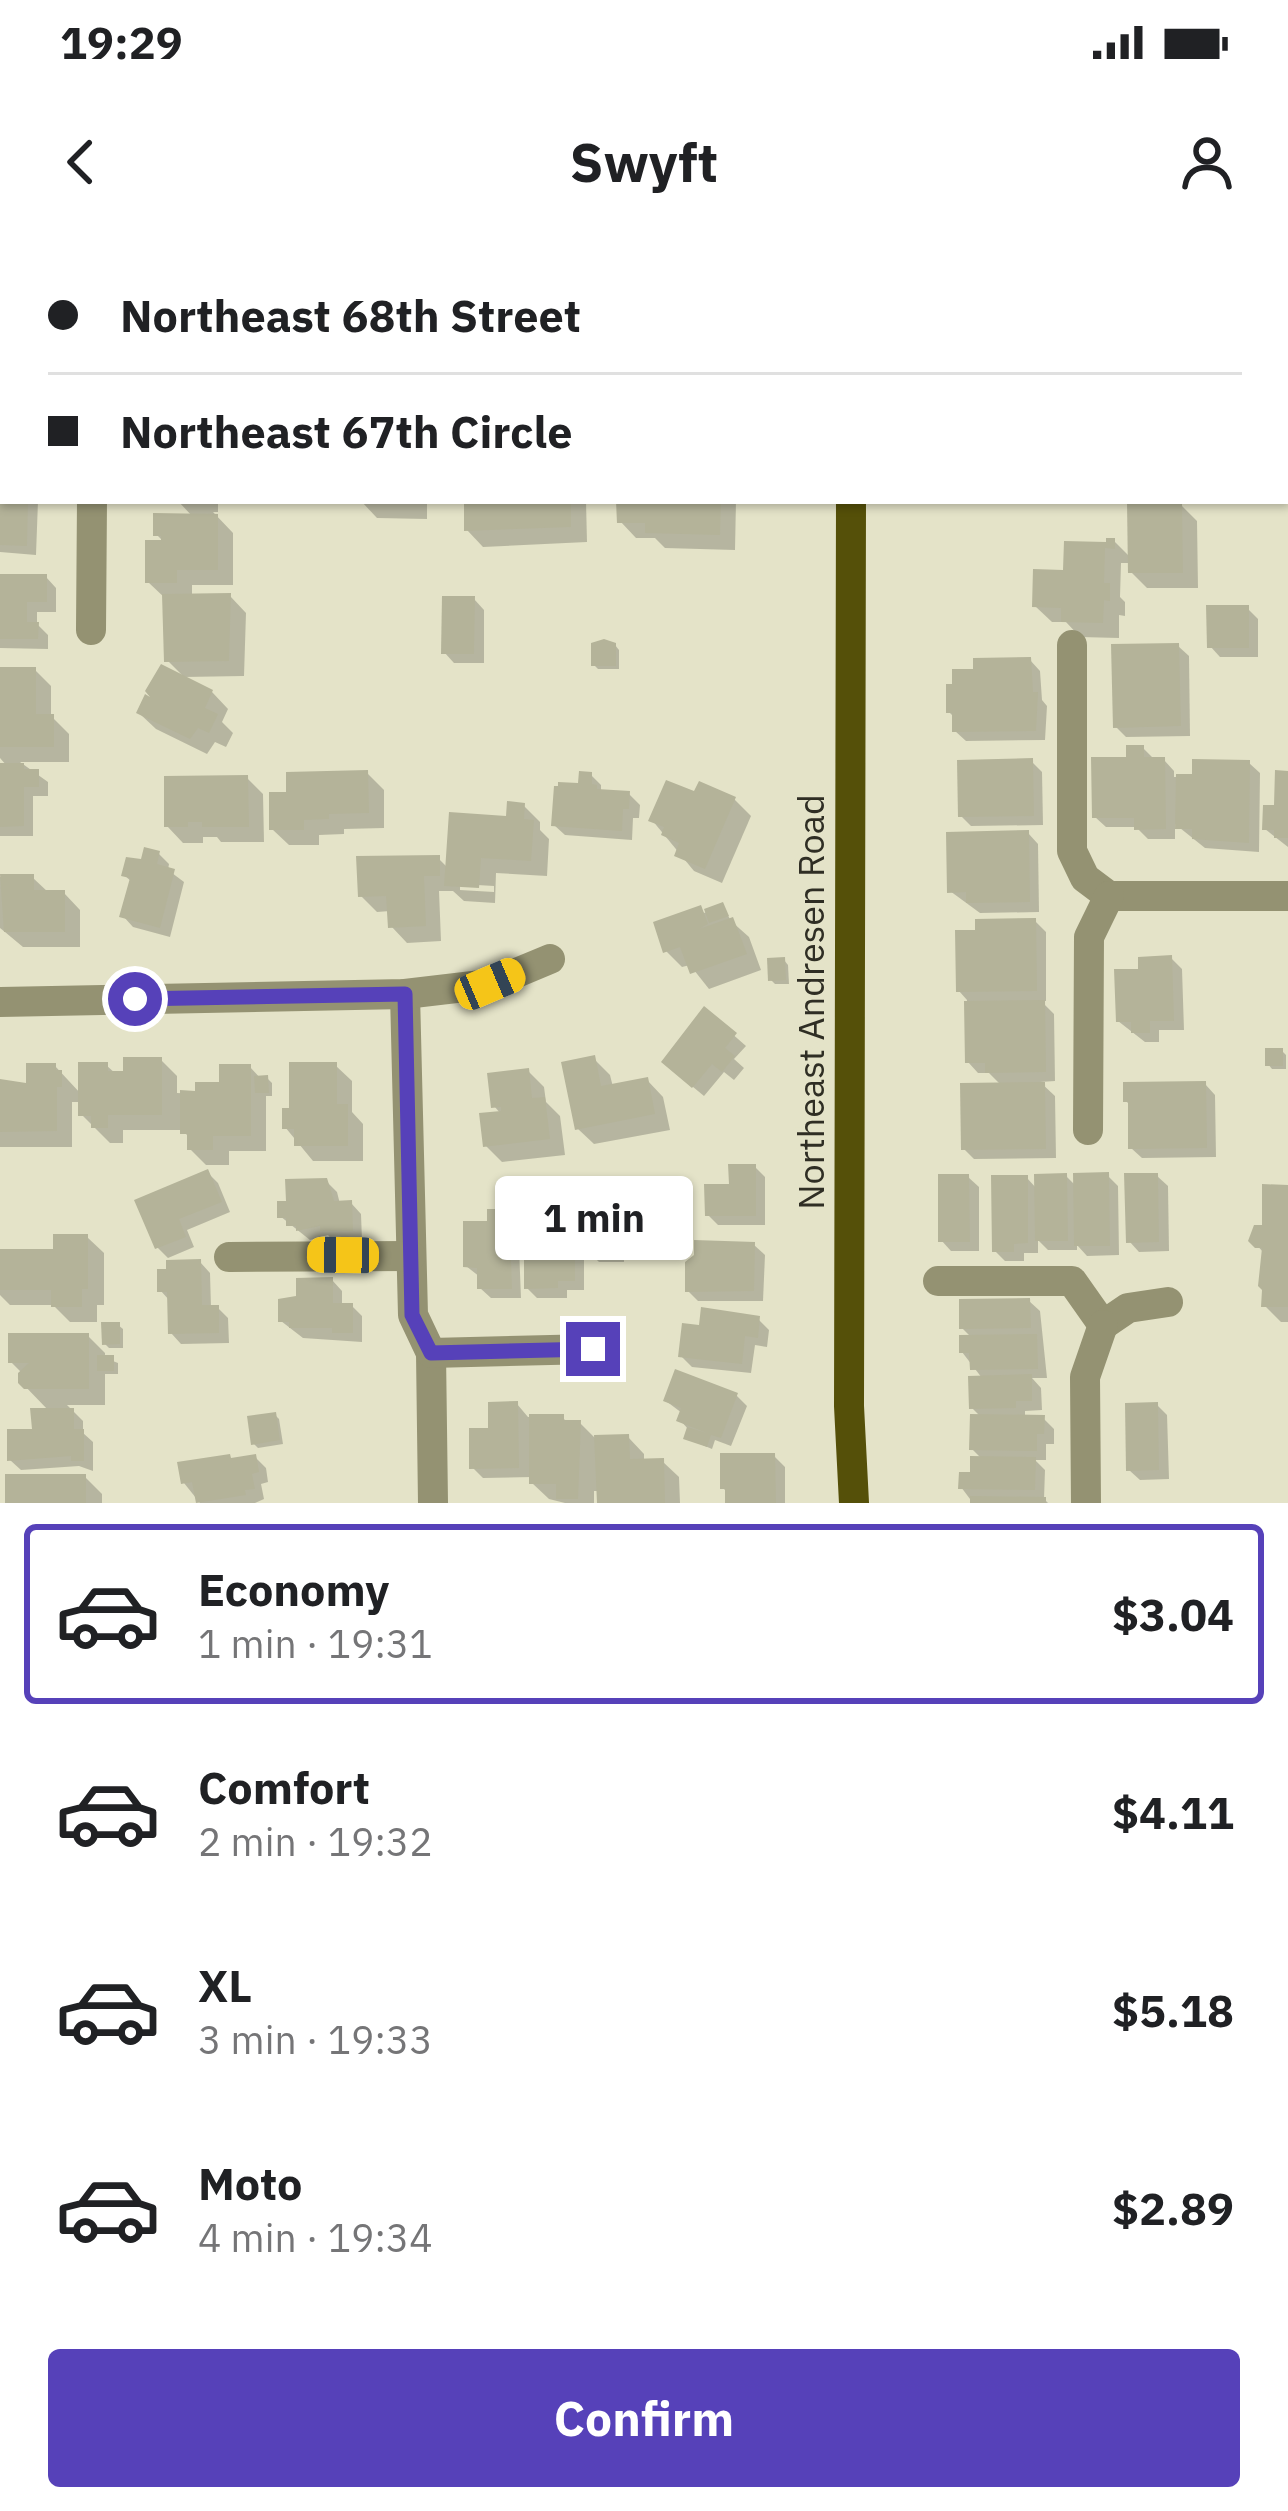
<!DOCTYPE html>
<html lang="en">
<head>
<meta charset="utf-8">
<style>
  :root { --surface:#fff; --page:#f2f2f2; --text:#202124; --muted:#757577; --line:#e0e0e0; --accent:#5641b9 }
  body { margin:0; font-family:"IBM Plex Sans",sans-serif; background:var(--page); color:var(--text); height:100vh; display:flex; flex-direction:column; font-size:45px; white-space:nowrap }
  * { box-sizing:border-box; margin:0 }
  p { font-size:39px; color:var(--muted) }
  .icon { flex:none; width:66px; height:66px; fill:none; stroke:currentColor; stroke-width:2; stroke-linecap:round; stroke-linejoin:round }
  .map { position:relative; height:1263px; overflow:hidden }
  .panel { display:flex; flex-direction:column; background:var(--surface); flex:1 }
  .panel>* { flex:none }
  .guide { position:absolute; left:0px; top:0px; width:1290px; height:264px; box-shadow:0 3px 9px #0004; display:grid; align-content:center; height:264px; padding:0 48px; background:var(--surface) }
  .end { position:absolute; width:54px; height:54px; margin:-27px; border:15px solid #5641b9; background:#fff; box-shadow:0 0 0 6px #fff }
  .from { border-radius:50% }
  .bubble { position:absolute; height:84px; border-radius:12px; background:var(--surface); box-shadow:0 3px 9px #0004; font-size:39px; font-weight:700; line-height:84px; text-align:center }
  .car { position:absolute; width:36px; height:72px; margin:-36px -18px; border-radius:15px; box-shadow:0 0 9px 3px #0007; background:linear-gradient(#f5c518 24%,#345 0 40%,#f5c518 0 76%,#345 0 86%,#f5c518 0) }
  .guide b { display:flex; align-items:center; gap:42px; height:114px; font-size:45px }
  .guide b+b { border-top:3px solid var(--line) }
  .guide i { width:30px; height:30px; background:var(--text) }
  ul { padding:21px 0 0; list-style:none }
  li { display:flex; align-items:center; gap:36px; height:180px; margin:0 24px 18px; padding:0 24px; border:6px solid transparent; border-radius:12px }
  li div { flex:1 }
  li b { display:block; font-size:45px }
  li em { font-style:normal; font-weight:700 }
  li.selected { border-color:var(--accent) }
  li>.icon { width:108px; height:108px; stroke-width:1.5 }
  .action { display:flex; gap:24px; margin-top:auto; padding:24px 48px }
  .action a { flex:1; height:138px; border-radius:12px; background:var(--accent); color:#fff; font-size:48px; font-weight:700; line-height:138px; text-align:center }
  .status { display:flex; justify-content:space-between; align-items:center; height:84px; padding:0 60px; background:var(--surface); direction:ltr }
  .status svg { height:33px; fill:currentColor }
  header { display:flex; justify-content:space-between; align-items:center; height:156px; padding:0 48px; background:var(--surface); font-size:54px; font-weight:700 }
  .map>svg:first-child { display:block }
</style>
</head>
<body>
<div class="status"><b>19:29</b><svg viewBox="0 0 49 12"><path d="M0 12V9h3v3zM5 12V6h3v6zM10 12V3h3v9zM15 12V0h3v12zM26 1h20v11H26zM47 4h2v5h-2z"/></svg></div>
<header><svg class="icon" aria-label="back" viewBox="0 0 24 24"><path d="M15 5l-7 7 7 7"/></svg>Swyft<svg class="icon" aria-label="person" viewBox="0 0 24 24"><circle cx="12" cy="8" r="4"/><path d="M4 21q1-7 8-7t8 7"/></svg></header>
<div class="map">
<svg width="1288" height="1263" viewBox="0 0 1288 1263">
  <rect width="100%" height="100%" fill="#e4e3c8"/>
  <!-- shadow -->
  <g fill="#0003" fill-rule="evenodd">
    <rect x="9" y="0" width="89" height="3"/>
    <polygon points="191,0 238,0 238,3 194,3"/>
    <polygon points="292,0 382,0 382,3 318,3"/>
    <rect x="391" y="0" width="55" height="3"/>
    <rect x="453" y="0" width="56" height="3"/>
    <rect x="516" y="0" width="61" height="3"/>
    <rect x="585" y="0" width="55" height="3"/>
    <polygon points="655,0 714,0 714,3 658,3"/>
    <polygon points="960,0 1045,0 1045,3 963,3"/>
    <rect x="0" y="155" width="3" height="61"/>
    <polygon points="1288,155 1288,250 1287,250 1287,155"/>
    <polygon points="0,247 3,261 38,261 36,315 0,312"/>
    <polygon points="178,261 218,261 218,272 213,272 233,293 233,345 192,345 192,357 230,356 246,373 244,436 184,437 167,420 166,359 148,342 165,303 156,294 193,277"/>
    <polygon points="361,261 427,261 427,279 377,278"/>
    <polygon points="467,261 586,261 587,302 483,307 467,290"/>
    <polygon points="620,261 736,261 735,310 665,308 655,298 636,298 620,281"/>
    <polygon points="1181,265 1197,281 1198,348 1147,348 1131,332 1131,323 1121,323 1120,357 1125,362 1125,376 1119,375 1119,398 1080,397 1066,382 1052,382 1035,366 1066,333 1114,301 1131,318"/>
    <polygon points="0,337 46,337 56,348 56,372 37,372 37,384 48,395 48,409 0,408"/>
    <polygon points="474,359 484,370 484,423 454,423 444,412"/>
    <polygon points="1247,368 1258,379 1258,417 1220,417 1210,406"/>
    <polygon points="615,405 619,410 619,429 598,429 594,425"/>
    <polygon points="1178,406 1189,416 1190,496 1126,497 1116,487"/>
    <polygon points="1030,420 1040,431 1042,460 1047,466 1045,500 966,501 955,491 955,478 949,472 976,432"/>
    <polygon points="0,430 35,430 51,446 51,476 69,494 69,522 20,522 48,542 48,556 33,556 33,596 0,596 0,526 7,526 0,518"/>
    <polygon points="212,452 228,469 222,482 233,493 226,507 215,502 207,514 156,489 139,473"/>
    <polygon points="1143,508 1155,520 1164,520 1174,531 1174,537 1195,537 1249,523 1260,533 1259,612 1205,608 1175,584 1175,599 1148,599 1136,587 1106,587 1095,577 1129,520"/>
    <polygon points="1031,521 1042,532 1043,585 971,586 961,576"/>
    <polygon points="367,533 384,550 384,588 344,589 344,594 319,595 319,605 289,605 272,589"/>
    <polygon points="1288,534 1288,607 1265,589"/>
    <polygon points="591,535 601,545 601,552 629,554 640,565 639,578 633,578 632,600 565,595 554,585"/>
    <polygon points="247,538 263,554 264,602 221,602 217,597 203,597 203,603 183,603 167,586"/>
    <polygon points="696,555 734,559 751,576 722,643 694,631 652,580"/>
    <path d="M524 566 540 582V590L549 599 547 636 496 633 495 663 464 661 453 651H439L441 701 407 703 391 686 390 671 377 672 361 656 438 618 448 628ZM460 644 494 646V652L460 650Z"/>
    <polygon points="1028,593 1038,604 1039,672 980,673 950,651"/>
    <polygon points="159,614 169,624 168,630 184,642 170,697 133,687 123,676 132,642 124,635"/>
    <polygon points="0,637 32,637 49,653 64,653 80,670 80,707 23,707 5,692 0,688"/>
    <polygon points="723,666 731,681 749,697 761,730 709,749 690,725 682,727 666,711 700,669 704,673"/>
    <polygon points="1035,681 1046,692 1046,761 1041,761 1054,774 1055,841 1040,842 1055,856 1056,918 974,919 964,909 1002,846 989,833 978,833 968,822 967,760 959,751"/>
    <polygon points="1171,718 1182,729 1184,790 1159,790 1159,802 1145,802 1118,781 1141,732"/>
    <polygon points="784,720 788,725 789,744 775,744 771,740"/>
    <polygon points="705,770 746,806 734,819 744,828 734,840 724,832 704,856 675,832"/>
    <polygon points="1282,811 1286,815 1286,829 1272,829 1268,824"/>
    <polygon points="594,819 610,835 613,847 647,840 663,857 670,890 594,904 577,888"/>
    <polygon points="161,820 177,836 177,853 198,854 222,845 250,827 261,839 267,838 272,843 272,856 266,856 266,911 229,911 229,925 206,925 190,909 190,899 183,890 123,890 123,903 110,903 81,874 81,862 72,862 72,907 0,907 0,844 29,846 55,826 81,854 106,825 116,834"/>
    <polygon points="335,825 352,841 352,872 363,884 363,921 313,921 285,887 292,871"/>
    <polygon points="528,831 544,847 546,862 560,876 565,915 502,922 486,906 501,874 494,866"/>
    <polygon points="1205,844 1215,855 1216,917 1142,918 1131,908 1131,866 1126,861"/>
    <polygon points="755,927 765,937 765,985 718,985 708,975"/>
    <polygon points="208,933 218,943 230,972 187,990 194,1007 168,1018 157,1007"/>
    <polygon points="1107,935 1118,946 1119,1015 1087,1016 1077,1005 1077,1010 1048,1010 1038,1000 1038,1013 1024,1013 1024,1021 1005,1021 995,1011 1027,938 1037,949 1066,936 1076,946"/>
    <polygon points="1157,936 1168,946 1169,1011 1139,1012 1129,1001"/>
    <polygon points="968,937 979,947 979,1011 951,1011 941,1000"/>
    <polygon points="326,941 337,952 340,964 351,963 361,974 362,1000 333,1001 328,995 310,1000 280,976"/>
    <polygon points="635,946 646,956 645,1013 631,1013 631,1016 624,1016 624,1022 599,1022 584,1007 584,1050 567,1050 567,1058 537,1058 527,1048 574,982 588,996"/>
    <polygon points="1288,948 1288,1082 1281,1082 1264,1065 1264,1013 1252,1000 1265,988"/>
    <polygon points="508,972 518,982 521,1058 491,1058 480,1048 480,1037 466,1026 490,984"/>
    <polygon points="87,997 104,1013 104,1065 97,1065 97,1082 70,1082 53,1065 10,1065 0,1055 0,1012 56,1012"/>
    <polygon points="754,1005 765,1015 763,1061 698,1061 688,1051"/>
    <polygon points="200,1022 210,1033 211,1068 218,1068 228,1078 229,1103 181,1104 171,1093 170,1061 160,1050"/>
    <polygon points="332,1040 342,1051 342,1066 352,1066 362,1076 362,1102 303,1098 281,1081 299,1058"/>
    <polygon points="1029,1061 1040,1071 1047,1138 1032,1138 1041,1148 1042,1170 1025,1171 1025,1178 1043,1178 1054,1189 1054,1204 1046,1204 1046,1220 1035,1220 1045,1230 1044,1259 1048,1263 973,1263 961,1247 982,1219 972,1209 982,1178 972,1168 982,1138 962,1112 972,1098 962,1088"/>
    <polygon points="758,1079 769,1090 767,1107 755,1105 751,1133 692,1127 681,1116"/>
    <polygon points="118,1085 123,1089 123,1108 109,1108 105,1104"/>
    <polygon points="88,1096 105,1113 105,1118 118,1123 118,1134 105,1134 105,1165 67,1165 83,1181 83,1193 93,1202 93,1231 79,1226 21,1230 10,1220 49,1171 21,1142 21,1132 11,1122"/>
    <polygon points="736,1155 747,1166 731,1206 715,1200 712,1209 686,1198 689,1190 680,1180 682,1173 666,1161"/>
    <polygon points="517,1164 528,1177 562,1177 568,1183 580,1183 595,1198 628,1197 644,1214 644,1222 662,1221 679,1237 680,1263 600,1263 599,1251 594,1251 594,1263 565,1263 549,1259 532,1243 532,1237 483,1238 472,1227 491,1191"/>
    <polygon points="1157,1165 1167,1175 1169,1239 1140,1240 1129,1230"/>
    <polygon points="275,1175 279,1179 283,1204 258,1208 254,1204"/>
    <polygon points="774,1216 785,1227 785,1263 729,1263 729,1254 723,1248"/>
    <polygon points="255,1217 266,1228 268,1242 261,1244 264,1259 255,1263 200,1263 184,1243"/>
    <polygon points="85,1237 102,1254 102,1263 8,1263"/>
  </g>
  <!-- building -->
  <g fill="#b4b399">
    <polygon points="0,261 28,261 27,306 0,305"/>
    <polygon points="464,261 571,261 571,287 464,291"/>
    <polygon points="616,261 721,261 720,295 645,293 645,283 617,283"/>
    <polygon points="1127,262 1182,262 1183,333 1128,333"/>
    <polygon points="153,273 218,274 218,330 177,330 177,343 145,343 145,300 161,300 161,296 153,296"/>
    <polygon points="1106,298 1115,298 1115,309 1105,308 1104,343 1110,343 1110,361 1104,360 1103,383 1061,382 1061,368 1032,367 1033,329 1063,330 1064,301 1106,302"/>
    <polygon points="0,334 47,334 47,362 27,362 27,382 39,382 38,399 0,399"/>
    <polygon points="231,353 229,421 164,422 162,354"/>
    <polygon points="442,356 475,356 474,414 441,414"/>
    <polygon points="1206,365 1249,365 1249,408 1207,408"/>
    <polygon points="604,399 616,403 616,426 591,426 591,403"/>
    <polygon points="1179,403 1181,486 1113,488 1111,404"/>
    <polygon points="1031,417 1033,452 1038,452 1036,491 952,492 952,473 946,473 946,444 952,444 952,429 973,429 973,418"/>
    <polygon points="161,424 213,450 205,468 218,474 209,493 198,488 190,499 136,473 145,454 150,457 145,451"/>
    <polygon points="0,427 36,427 36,474 54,474 54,507 0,507"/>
    <polygon points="1126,505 1144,505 1144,517 1165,517 1166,589 1134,590 1134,578 1092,578 1091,517 1126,517"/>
    <polygon points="1033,518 1034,576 958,577 957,520"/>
    <polygon points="1192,519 1250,520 1249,603 1192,599 1192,589 1175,589 1176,534 1192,534"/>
    <polygon points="0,523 24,523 24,529 39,529 39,547 24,547 24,586 0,587"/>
    <polygon points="368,530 369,573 329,574 329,579 304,580 304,590 269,590 269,552 286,552 286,532"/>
    <polygon points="1275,530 1288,531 1288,598 1274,598 1274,590 1262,590 1263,565 1274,565"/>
    <polygon points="579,531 592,532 592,544 597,545 597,549 630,551 629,569 623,569 622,591 551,586 554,546 558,546 558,542 578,543"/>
    <polygon points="248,535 249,587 202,587 202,582 188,582 188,587 164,587 164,536"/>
    <polygon points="666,540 694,551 699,541 736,557 705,629 674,616 679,603 661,595 664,587 648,581"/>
    <polygon points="507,561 525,563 524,579 534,580 531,621 481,618 479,648 444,646 449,572 506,576"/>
    <polygon points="1029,590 1030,662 966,663 966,652 947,653 946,592"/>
    <polygon points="144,607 160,611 157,624 175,629 160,688 119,677 130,638 121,636 126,617 141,619"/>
    <polygon points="440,615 440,636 424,636 426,686 388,688 386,656 358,657 356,616"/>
    <polygon points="0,634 34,634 34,650 65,650 65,692 4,692"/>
    <polygon points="723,662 729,676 709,683 704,669"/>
    <polygon points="701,665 708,684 699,689 733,677 747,714 690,734 680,707 663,713 653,682"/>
    <polygon points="1036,678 1037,751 956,752 955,690 975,690 975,679"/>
    <polygon points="1172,715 1174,781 1150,781 1150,793 1131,793 1131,782 1116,782 1114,729 1138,729 1138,717"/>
    <polygon points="785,717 786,740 768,741 767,718"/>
    <polygon points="1045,760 1046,832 985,833 985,823 965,823 964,761"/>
    <polygon points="704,766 737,793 725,808 735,816 722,832 712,824 692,848 661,822"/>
    <rect x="1265" y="808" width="18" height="18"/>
    <polygon points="595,815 601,846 648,837 655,874 575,890 561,822"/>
    <polygon points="123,817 162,817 162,875 108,875 108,888 91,888 91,876 78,876 78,822 108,822 108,831 123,831"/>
    <polygon points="289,822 337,822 337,864 348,864 348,906 294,906 294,889 282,889 282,868 289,868"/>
    <polygon points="26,823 56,823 56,830 62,830 62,847 57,847 57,891 0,892 0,839 26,843"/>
    <polygon points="219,824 251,824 251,896 213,896 213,910 187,910 187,894 180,894 180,850 195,851 195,842 219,842"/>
    <polygon points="529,828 532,858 545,857 550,899 483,907 479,873 501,871 501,867 491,868 487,833"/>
    <polygon points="268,835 269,853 255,853 254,836"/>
    <polygon points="1206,841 1207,908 1128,909 1128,862 1123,862 1123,842"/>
    <polygon points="1045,842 1046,909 961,910 960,843"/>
    <polygon points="728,924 756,924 756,976 705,976 704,944 729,944"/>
    <polygon points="208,929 222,962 179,979 186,997 155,1009 134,960"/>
    <polygon points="1109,932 1110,1006 1074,1006 1073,933"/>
    <polygon points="1067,933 1068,1001 1035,1001 1034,934"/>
    <polygon points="1124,933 1158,933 1159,1002 1126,1003"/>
    <polygon points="938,934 969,934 970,1002 938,1002"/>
    <polygon points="991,935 1028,935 1028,1003 1014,1004 1014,1012 992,1012"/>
    <polygon points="327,938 334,961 352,960 353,991 320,991 320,986 296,991 296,986 286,986 286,978 277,978 277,961 286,961 285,939"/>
    <polygon points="585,943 636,943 636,1003 622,1003 622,1007 614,1007 614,1013 585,1012"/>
    <polygon points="1262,944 1288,945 1288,1067 1261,1067 1262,1050 1258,1046 1262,1008 1255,1008 1248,1001 1254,985 1262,985"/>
    <polygon points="487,969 509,969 512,1049 477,1049 477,1028 463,1027 463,981 487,981"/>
    <polygon points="524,979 575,979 575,1041 558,1041 558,1048 524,1049"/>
    <polygon points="53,994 88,994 88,1049 82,1049 82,1067 51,1067 51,1050 0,1050 0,1009 53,1009"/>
    <polygon points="694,1000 755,1002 754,1051 685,1052 685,1022 694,1015"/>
    <polygon points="201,1019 202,1065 219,1065 219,1093 168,1094 167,1052 157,1052 157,1029 166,1029 166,1020"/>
    <polygon points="333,1037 333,1063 353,1063 353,1093 332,1093 332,1088 289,1088 289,1082 278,1082 278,1059 296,1056 296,1038"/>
    <polygon points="1030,1058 1031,1088 959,1089 959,1059"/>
    <polygon points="701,1067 760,1076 758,1098 745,1096 742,1124 678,1117 682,1083 699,1085"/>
    <polygon points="101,1082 120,1082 120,1104 102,1105"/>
    <polygon points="8,1093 89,1093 89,1149 24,1149 18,1143 18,1133 29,1123 8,1123"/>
    <polygon points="1037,1094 1038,1129 970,1130 969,1113 959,1113 959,1095"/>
    <rect x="97" y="1115" width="17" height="16"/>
    <polygon points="675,1129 738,1153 721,1198 711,1195 707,1207 683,1199 687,1187 707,1193 676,1181 681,1168 663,1161"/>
    <polygon points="1032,1134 1032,1161 1016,1161 1016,1168 969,1169 968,1136"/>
    <polygon points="518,1161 519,1228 469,1229 469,1188 488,1188 488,1162"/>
    <polygon points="1158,1162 1159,1230 1126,1231 1125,1163"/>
    <polygon points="30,1168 74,1168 74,1189 84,1189 84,1221 71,1221 71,1216 7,1221 7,1189 32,1189"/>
    <polygon points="276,1172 280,1200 251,1205 247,1176"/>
    <polygon points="529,1174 564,1174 564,1180 581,1180 578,1259 556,1259 556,1244 529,1244"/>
    <polygon points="970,1174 1045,1175 1044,1194 1037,1194 1037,1211 969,1210"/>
    <polygon points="629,1194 630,1219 664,1218 665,1263 597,1263 594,1195"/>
    <polygon points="720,1213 775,1213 776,1263 725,1263 725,1249 720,1249"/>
    <polygon points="230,1214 231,1218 256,1214 259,1232 252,1234 255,1249 245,1250 246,1255 196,1263 192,1242 181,1244 177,1222"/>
    <polygon points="970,1216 1036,1217 1035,1250 958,1249 959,1232 970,1232"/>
    <rect x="5" y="1234" width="81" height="29"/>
    <polygon points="970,1256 1046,1257 1046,1263 970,1263"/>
  </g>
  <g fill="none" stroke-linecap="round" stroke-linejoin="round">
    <!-- minor -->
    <g stroke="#949272" stroke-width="30">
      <polyline points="138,0 138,3"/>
      <polyline points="768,3 769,0"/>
      <polyline points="1287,68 1288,68"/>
      <polyline points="0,91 3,91"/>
      <polyline points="91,390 92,261"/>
      <polyline points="1072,405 1072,611 1085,638 1109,656"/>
      <polyline points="1109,656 1288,656"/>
      <polyline points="405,754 413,1075 431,1113 433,1263"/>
      <polyline points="0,762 405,754 490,744 550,719"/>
      <polyline points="1088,890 1089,697 1109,656"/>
      <polyline points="229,1017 411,1016"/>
      <polyline points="938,1041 1072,1041 1103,1085"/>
      <polyline points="1103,1085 1128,1068 1168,1062"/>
      <polyline points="431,1113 593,1109"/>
      <polyline points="1086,1263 1085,1137 1103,1085"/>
    </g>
    <!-- major -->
    <g stroke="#555009" stroke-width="30">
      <polyline points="852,3 852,0"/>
      <polyline points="851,261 849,1166 854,1263"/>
    </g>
  </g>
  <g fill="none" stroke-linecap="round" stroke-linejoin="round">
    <!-- route -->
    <polyline stroke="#5641b9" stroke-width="15" points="135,759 405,754 412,1075 431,1113 593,1109"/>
  </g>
  <g text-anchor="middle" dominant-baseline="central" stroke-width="10" stroke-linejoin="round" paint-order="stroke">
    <!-- street labels -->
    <g font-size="36" fill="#2f2e24" stroke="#e4e3c8">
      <text transform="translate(810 762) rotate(-90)">Northeast Andresen Road</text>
    </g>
  </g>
</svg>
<i class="end from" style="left:135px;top:759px"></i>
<i class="end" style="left:593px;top:1109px"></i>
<div class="bubble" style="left:495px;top:936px;width:198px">1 min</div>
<i class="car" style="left:490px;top:744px;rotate:67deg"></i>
<i class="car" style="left:343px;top:1015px;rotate:271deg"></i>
<div class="guide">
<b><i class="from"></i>Northeast 68th Street</b>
<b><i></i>Northeast 67th Circle</b>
</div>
</div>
<section class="panel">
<ul>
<li class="selected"><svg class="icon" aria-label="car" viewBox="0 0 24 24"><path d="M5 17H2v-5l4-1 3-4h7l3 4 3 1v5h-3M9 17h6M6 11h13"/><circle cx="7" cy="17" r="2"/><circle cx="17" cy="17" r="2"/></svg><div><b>Economy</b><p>1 min · 19:31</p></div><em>$3.04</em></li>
<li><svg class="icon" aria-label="car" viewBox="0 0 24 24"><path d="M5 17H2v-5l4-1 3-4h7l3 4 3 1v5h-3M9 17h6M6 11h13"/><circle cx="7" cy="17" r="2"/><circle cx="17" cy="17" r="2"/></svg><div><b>Comfort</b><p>2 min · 19:32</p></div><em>$4.11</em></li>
<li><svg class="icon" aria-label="car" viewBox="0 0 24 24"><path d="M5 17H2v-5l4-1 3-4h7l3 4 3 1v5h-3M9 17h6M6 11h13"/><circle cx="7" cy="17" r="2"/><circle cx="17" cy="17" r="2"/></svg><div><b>XL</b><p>3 min · 19:33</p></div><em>$5.18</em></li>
<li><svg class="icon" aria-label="car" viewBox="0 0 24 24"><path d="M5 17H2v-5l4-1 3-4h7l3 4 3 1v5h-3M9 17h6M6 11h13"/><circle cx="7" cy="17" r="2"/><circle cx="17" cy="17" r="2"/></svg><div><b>Moto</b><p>4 min · 19:34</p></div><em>$2.89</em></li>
</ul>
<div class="action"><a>Confirm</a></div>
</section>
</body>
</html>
